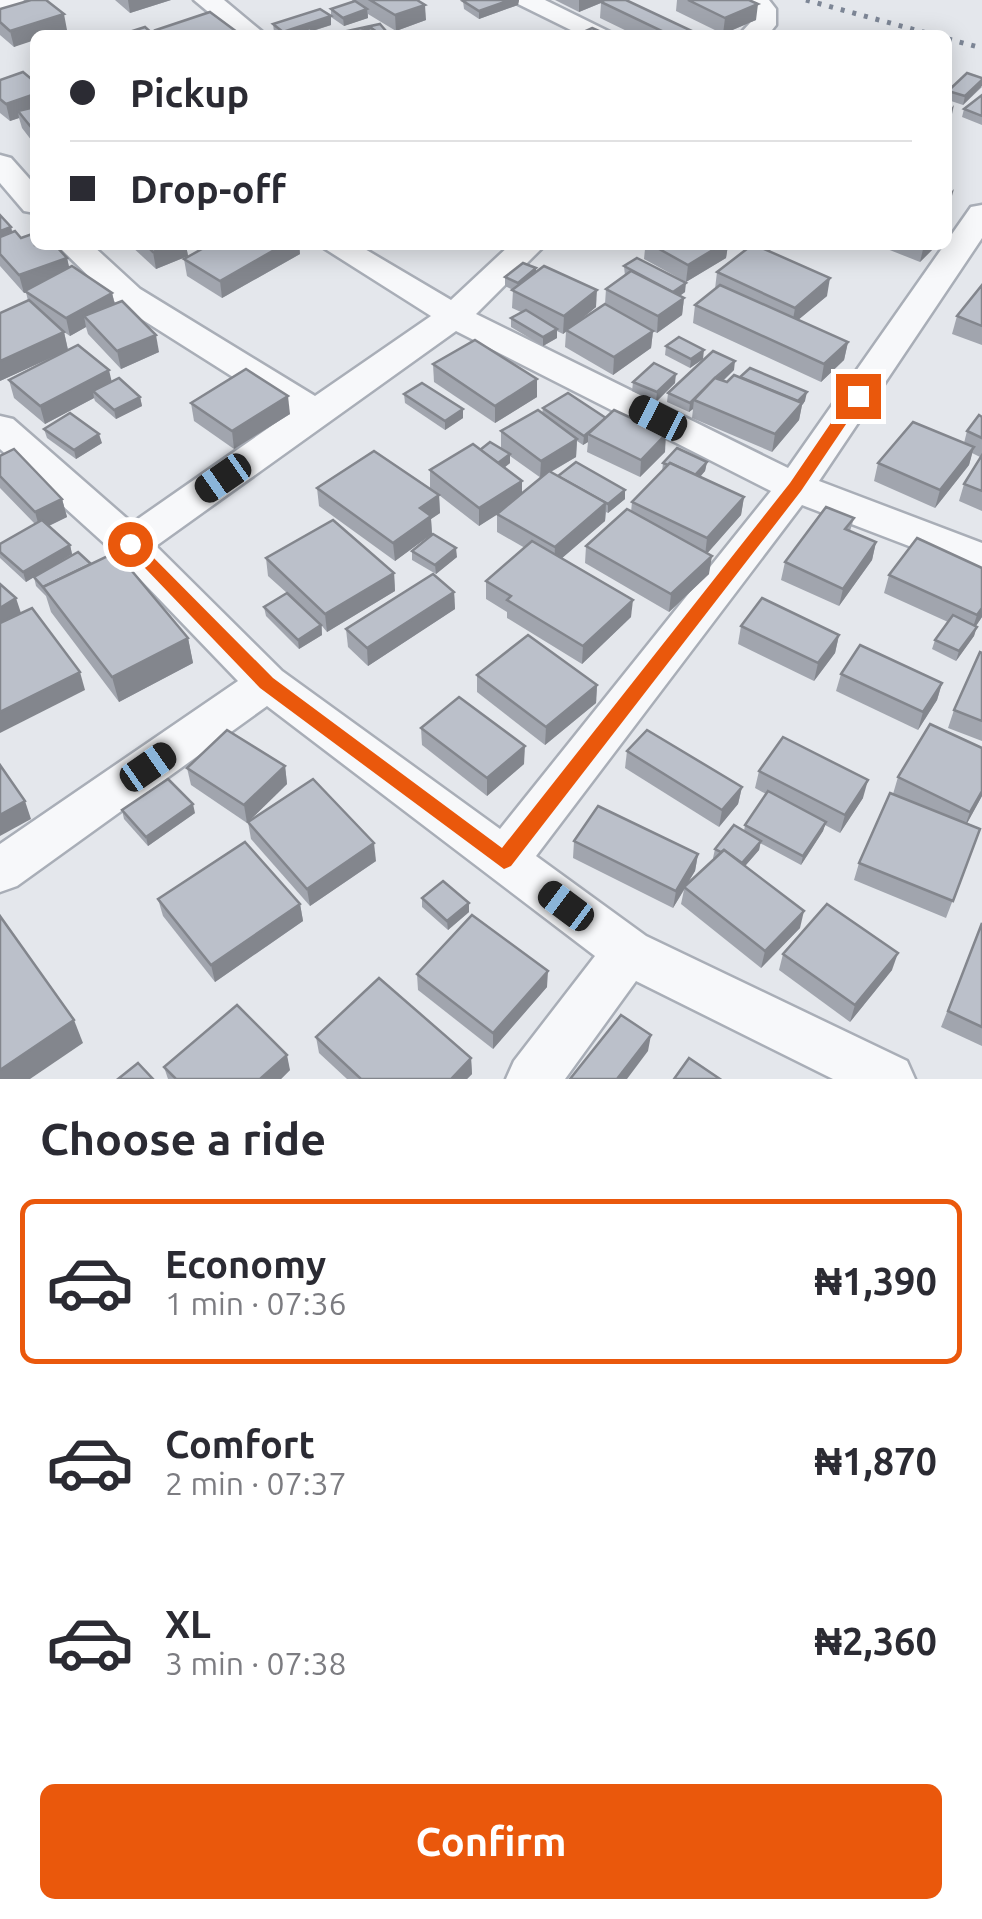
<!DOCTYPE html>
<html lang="en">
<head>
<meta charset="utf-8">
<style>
  :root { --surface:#fff; --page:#f7f7f7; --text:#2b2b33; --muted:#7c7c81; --line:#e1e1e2; --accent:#ea580c }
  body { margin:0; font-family:Ubuntu,sans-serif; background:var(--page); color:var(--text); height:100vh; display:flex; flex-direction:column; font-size:38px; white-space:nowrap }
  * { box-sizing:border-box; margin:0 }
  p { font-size:32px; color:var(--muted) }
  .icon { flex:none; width:55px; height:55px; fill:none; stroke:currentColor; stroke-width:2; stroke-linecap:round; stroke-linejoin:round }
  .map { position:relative; height:1079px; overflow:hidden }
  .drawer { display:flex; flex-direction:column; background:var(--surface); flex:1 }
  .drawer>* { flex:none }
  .guide { position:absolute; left:30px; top:30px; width:922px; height:220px; border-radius:15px; box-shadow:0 5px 25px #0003; display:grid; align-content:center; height:220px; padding:0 40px; background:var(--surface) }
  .end { position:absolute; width:45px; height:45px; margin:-22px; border:12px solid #ea580c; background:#fff; box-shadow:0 0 0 5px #fff }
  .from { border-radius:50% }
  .car { position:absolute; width:30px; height:60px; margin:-30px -15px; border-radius:12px; box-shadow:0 0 8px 2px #0007; background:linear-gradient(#222 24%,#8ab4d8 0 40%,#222 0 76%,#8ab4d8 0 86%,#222 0) }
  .guide b { display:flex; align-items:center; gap:35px; height:95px; font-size:38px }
  .guide b+b { border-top:2px solid var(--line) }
  .guide i { width:25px; height:25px; background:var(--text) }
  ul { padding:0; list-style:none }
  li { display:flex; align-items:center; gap:30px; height:165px; margin:0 20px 15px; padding:0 20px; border:5px solid transparent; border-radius:15px }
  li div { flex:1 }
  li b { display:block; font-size:38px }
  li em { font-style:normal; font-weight:700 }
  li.current { border-color:var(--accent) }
  li>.icon { width:90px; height:90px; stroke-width:1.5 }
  h2 { padding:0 40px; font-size:45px; line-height:120px }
  .primary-button { display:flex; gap:20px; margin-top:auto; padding:20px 40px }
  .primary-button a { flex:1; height:115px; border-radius:15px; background:var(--accent); color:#fff; font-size:40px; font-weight:700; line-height:115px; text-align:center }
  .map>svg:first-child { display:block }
</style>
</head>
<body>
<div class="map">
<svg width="982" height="1079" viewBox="0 0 982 1079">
  <rect width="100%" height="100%" fill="#e4e7ec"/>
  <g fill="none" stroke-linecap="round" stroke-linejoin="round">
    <defs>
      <g id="minor">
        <polygon points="0,0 24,0 20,6 0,10"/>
        <polygon points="194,0 224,0 266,35 236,35"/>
        <polygon points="510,0 545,0 616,35 581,35"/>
        <polygon points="744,0 769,0 776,9 776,25 768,35 739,35 750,23"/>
        <polygon points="0,155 11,158 35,185 35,213 24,211 0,183"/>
        <path d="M982 205V238L819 481 982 543V574L802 505 536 856 646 936 907 1061 915 1079H833L636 981 565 1079H506L514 1061 595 956 267 706 17 886 0 892V844L238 681 116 554 0 449V416L13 419 132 523 290 413 116 303 57 245H92L140 289 315 396 431 316 319 245H358L451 300 510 245H545L476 314 788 468 971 207ZM456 331 771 491 500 829 282 671 156 546Z"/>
      </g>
    </defs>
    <!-- minor casing -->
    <use href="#minor" stroke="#a9aeb7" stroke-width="5"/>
    <!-- minor -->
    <use href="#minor" fill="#f7f8fa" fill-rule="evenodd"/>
    <!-- rail -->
    <g stroke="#7d8696" stroke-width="5" stroke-dasharray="4 8" stroke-linecap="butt">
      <polyline points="806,0 934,35"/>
      <polyline points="948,39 982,48"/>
    </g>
  </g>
  <!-- wall -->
  <g fill="#a1a5ae" fill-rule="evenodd">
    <polygon points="115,0 171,0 130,13"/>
    <polygon points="352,0 417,0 426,20 396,31 368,14 368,18 344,26 331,17 331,9 353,2"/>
    <polygon points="467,0 519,0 518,5 479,19 464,9 463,1"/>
    <polygon points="555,0 626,0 693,35 635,35 600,18 601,3 579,12"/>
    <polygon points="677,0 749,0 756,20 723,34 676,11"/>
    <polygon points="0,9 67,30 50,35 35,35 14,47 0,35"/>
    <polygon points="331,16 331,25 313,31 318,35 278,35 274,32 273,24"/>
    <polygon points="948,79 953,86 982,87 963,105 948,100"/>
    <polygon points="0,80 35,82 35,145 22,128 19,118 10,121 0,113"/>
    <polygon points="982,95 982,125 962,117 964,109"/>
    <polygon points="0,215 11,227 12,232 21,238 67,258 69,268 112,293 115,304 159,352 121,369 88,334 86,327 70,336 61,330 64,332 68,350 0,381 0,311 0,313 28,301 26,292 24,293 0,266"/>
    <polygon points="130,245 186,245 188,256 156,269"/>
    <polygon points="209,245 299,245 300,254 222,298 187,276 184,259"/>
    <polygon points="635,245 728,245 726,258 686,282 644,259 645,249"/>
    <polygon points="745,245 774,245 770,251 827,296 798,320 848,342 844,360 821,382 693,323 695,305 715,289 717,272 744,251"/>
    <polygon points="877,245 937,245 920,262"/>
    <polygon points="624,266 685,292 680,296 684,298 682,315 657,333 653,331 651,348 613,375 565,347 566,332 563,334 557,331 557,338 543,346 511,327 511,318 521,312 512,308 513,290 505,286 505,277 536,268 536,272 596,307 578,322 605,304 606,289 625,276"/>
    <polygon points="982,285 982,345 952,334 957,316"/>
    <polygon points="666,346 703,359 690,368 665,355"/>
    <polygon points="433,364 537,379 537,397 495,423 434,382"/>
    <polygon points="734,370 723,381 805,401 802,405 799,420 772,452 692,418 693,409 689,412 667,402 668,393"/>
    <polygon points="9,380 112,382 140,397 142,406 116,419 95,401 94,398 45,424 14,398"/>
    <polygon points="633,382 675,383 656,402 632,391"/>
    <polygon points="404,394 463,418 445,430 405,403"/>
    <polygon points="191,403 290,414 234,449 194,421"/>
    <path d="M543 408 606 418 665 452 640 477 587 452 588 442 583 445 577 441 576 457 551 472 558 476 625 499 608 513 606 512 605 521 562 558 631 617 582 664 507 618V612L486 599V581L525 548 497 532V514L479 526 439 495 440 513 431 519 432 534 457 557 436 574 412 560V551L430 535 395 561 319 506 317 488H430V470L480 450 501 448V431L542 414ZM510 456 541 478 522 493 504 468 510 463Z"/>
    <polygon points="982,417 982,511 959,501 964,484 980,457 972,453 969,465 935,508 874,481 878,463 964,443 967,431"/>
    <polygon points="44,429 102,443 76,459 47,438"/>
    <polygon points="0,456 62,499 67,517 49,526 70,545 72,554 91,564 188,638 193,663 119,702 51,612 46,596 36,586 34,577 26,582 0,558 0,544 35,524 0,488"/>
    <polygon points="707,462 705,471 700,477 744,497 741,515 707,553 709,574 669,612 585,563 586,546 631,512 632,502 662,472 663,463"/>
    <polygon points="854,518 850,531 876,542 872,560 839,606 781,580 785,562"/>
    <polygon points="266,558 394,573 395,591 327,632 322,626 322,635 299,649 266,616 264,607 287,593 268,576"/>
    <polygon points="889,575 982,617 976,626 974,636 956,661 932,649 935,640 948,622 884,593"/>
    <polygon points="454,592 455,609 368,666 348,647 346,629"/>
    <polygon points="741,626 839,635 835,653 814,681 738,644"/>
    <polygon points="982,653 982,741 948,728 954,710"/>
    <polygon points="841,674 942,683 937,700 918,730 836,691"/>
    <polygon points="477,675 597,685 596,703 545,745 477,692"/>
    <polygon points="421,728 524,764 487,796 422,745"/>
    <polygon points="627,751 742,787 738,804 719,827 625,768"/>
    <polygon points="285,766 287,784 247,823 191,785 187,768"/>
    <polygon points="759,771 863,798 840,833 825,825 823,831 801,865 760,843 759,850 745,866 800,928 761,968 681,904 684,890 673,908 573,858 574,841 698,854 695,871 686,885 714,858 713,858 715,849 744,831 745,825 766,794 755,788"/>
    <polygon points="898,777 982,796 967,823 980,829 946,918 854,880 859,863 893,794"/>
    <polygon points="122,810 195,813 148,846 124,819"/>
    <polygon points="248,822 376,861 310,906 251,839"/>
    <polygon points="422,898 469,912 448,930 422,907"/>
    <polygon points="158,899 300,904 303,921 215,982 163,916"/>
    <polygon points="982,923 982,1046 941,1027"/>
    <polygon points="783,954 892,970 850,1022 779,970"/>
    <polygon points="417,974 547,987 493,1049 418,990"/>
    <polygon points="316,1037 471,1058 472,1074 467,1079 347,1079 319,1053"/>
    <polygon points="164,1067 290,1070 281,1079 168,1079"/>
  </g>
  <!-- shaded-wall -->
  <g fill="#83868d">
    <polygon points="128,0 171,0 130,13"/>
    <polygon points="510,0 519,0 518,5 479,19 479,11"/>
    <polygon points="579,0 608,0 579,12"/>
    <polygon points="758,4 756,20 723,34 725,18"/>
    <polygon points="425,5 426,20 396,31 395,15"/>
    <polygon points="367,9 368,18 344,26 343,18"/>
    <polygon points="64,14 67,30 50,35 35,35 35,40 14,47 10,31"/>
    <polygon points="331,16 331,25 299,35 283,35 283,32"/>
    <polygon points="982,80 982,86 963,105 965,96"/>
    <polygon points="35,94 35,112 18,111 19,118 10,121 6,104"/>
    <polygon points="954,105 952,114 948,118 948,112"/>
    <polygon points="954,189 949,206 948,208 948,195"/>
    <polygon points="11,227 15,244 0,250 0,231"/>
    <polygon points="171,245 186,245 188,256 156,269 153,252"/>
    <polygon points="283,245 299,245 300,254 222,298 220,281"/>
    <polygon points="721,245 728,245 726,258 686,282 688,265"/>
    <polygon points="924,245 937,245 920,262"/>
    <polygon points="67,258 71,275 24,293 19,275"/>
    <polygon points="536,268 536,277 517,292 518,283"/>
    <polygon points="830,278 827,296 792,325 795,308"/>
    <polygon points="686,283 685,292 672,301 673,292"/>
    <polygon points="597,290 596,307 563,334 564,316"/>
    <polygon points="112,293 116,310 84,316 86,327 70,336 66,318"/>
    <polygon points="684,298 682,315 657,333 658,316"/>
    <polygon points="557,329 557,338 543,346 543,337"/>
    <polygon points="653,331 651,348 613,375 614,357"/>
    <polygon points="64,332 68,350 0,381 0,361"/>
    <polygon points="156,335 159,352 121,369 117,351"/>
    <polygon points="848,342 844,360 821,382 824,364"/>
    <polygon points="704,350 703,359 690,368 691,359"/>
    <polygon points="735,361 734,370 700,402 694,400 693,409 689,412 690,403"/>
    <polygon points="109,370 113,387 93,391 94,398 45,424 40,406"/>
    <polygon points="676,374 675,383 656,402 657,392"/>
    <polygon points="537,379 537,397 495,423 495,406"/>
    <polygon points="807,392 805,401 802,405 799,420 772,452 775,434 795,404"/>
    <polygon points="288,396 290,414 234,449 232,431"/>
    <polygon points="140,397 142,406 116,419 114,410"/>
    <polygon points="463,409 463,418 445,430 445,421"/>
    <polygon points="609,420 588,434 588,442 583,445 584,436"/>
    <polygon points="99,434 102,443 76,459 74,450"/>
    <polygon points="666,434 665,452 640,477 641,460"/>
    <polygon points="577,439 576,457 540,478 541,461"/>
    <polygon points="974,447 969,465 935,508 940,490"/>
    <polygon points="510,454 510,463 496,474 496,465"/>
    <polygon points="707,462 705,471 692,486 693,477"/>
    <polygon points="522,481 522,499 479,526 479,508"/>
    <polygon points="625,490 625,499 608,513 608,504"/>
    <polygon points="439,495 440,513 431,519 432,534 395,561 393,543 420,508"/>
    <polygon points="744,497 741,515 705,556 707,538"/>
    <polygon points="62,499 67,517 40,530 35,512"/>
    <polygon points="606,503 605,521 554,565 555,547"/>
    <polygon points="876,542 872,560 839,606 843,589"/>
    <polygon points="70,545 72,554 26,582 23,572"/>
    <polygon points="456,548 457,557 436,574 435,565"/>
    <polygon points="712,556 709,574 669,612 671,594"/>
    <polygon points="394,573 395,591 327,632 325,614"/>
    <polygon points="454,592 455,609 368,666 367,648"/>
    <polygon points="16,598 22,616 0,630 0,608"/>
    <polygon points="633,600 631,617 582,664 583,646"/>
    <polygon points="982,608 982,617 971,633 977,615"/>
    <polygon points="321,625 322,635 299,649 298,640"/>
    <polygon points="977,627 974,636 956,661 959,651"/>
    <polygon points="839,635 835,653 814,681 818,663"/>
    <polygon points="188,638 193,663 119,702 112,677"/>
    <polygon points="80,672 85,690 0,733 0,712"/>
    <polygon points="942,683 937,700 918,730 923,712"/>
    <polygon points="597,685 596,703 545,745 546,727"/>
    <polygon points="525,746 524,764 487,796 487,778"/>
    <polygon points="285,766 287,784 247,823 244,805"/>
    <polygon points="868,780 863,798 840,833 845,815"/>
    <polygon points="742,787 738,804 719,827 722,810"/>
    <polygon points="982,791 982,796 964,829 970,812"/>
    <polygon points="25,801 31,819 0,836 0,815"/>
    <polygon points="193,804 195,813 148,846 146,837"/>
    <polygon points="826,822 823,831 801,865 803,856"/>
    <polygon points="761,841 759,850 739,873 741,865"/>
    <polygon points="374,843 376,861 310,906 307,889"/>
    <polygon points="698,854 695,871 673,908 676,891"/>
    <polygon points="469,903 469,912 448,930 447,921"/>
    <polygon points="300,904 303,921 215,982 211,965"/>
    <polygon points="804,911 800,928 761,968 765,951"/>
    <polygon points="898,953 892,970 850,1022 855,1005"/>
    <polygon points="548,971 547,987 493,1049 493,1033"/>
    <polygon points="74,1020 83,1043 30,1079 0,1079 0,1070"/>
    <polygon points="651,1035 648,1051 627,1079 617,1079"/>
    <polygon points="287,1055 290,1070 281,1079 260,1079"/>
    <polygon points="471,1058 472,1074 467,1079 451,1079"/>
  </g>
  <!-- building -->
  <g fill="#bbc0ca" stroke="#83868d" stroke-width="2.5">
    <polygon points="31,0 46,0 64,14 10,31 0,22 0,9"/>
    <polygon points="370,0 417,0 425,5 395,15"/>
    <polygon points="467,0 510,0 479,11 463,1"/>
    <polygon points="605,0 626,0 694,32 687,35 670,35 601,2"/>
    <polygon points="688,0 749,0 758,4 725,18"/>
    <polygon points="355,1 367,9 343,18 331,9"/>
    <polygon points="320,9 331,16 283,32 273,24"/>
    <polygon points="210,12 237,32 227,35 163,35 156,30"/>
    <polygon points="380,24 386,31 378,33 371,28 349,35 340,35 338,33"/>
    <polygon points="145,27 154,35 120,35"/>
    <polygon points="310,28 318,35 291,34"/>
    <polygon points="371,28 381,35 349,35"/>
    <polygon points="592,28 608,35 577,35"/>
    <polygon points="23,72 35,82 35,94 6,104 0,99 0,80"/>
    <polygon points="967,73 982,78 982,80 965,96 948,91"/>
    <polygon points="982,95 982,116 964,109"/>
    <polygon points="35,107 35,132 18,111"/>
    <polygon points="0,215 11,227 0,231"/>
    <polygon points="15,231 21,238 35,233 35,245 55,245 67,258 19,275 0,254 0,237"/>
    <polygon points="146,245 171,245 153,252"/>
    <polygon points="209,245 283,245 220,281 184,259"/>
    <polygon points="652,245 721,245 688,265"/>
    <polygon points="752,245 755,245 830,278 795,308 717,272"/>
    <polygon points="637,258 686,283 673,292 624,266"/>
    <polygon points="523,263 536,268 518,283 505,277"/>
    <polygon points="72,266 112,293 66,318 25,291"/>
    <polygon points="544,266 597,290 564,316 512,290"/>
    <polygon points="631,271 684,298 658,316 606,289"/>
    <polygon points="720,285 848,342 824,364 695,305"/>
    <polygon points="982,285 982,326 957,316"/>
    <polygon points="29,300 64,332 0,361 0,313"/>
    <polygon points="122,301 156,335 117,351 84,316"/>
    <polygon points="605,304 653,331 614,357 566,330"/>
    <polygon points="526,310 557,329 543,337 511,318"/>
    <polygon points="679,337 704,350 691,359 666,346"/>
    <polygon points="475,340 537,379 495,406 433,364"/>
    <polygon points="78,345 109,370 40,406 9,380"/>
    <polygon points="713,351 735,361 715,378 690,403 668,393"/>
    <polygon points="654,363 676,374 657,392 633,382"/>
    <polygon points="750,368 807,392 798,401 740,377"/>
    <polygon points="246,369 288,396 232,431 191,403"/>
    <polygon points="734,375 802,403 775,434 694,400 715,378 727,382"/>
    <polygon points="119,378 140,397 114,410 93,391"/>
    <polygon points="422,383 463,409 445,421 404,394"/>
    <polygon points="568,393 606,418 584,436 543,408"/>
    <polygon points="538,410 577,439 541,461 501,431"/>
    <polygon points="614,410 666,434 641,460 588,434"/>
    <polygon points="70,413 99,434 74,450 44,429"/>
    <polygon points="979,415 982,417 982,438 967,431"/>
    <polygon points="913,422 974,447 940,490 878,463"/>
    <polygon points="490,442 510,454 498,463 480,450"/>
    <polygon points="473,444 522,481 479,508 430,470"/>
    <polygon points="677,448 707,462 695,475 670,463 668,465 663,463"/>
    <polygon points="14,449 62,499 35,512 0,476 0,456"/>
    <polygon points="374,451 439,495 420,508 431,516 393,543 317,488"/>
    <polygon points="982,455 982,491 964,484"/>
    <polygon points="576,462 625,490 608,504 558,476"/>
    <polygon points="670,463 744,497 707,538 632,502"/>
    <polygon points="549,471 606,503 555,547 497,514"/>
    <polygon points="826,507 854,518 845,529 876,542 843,589 785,562"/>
    <polygon points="627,509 712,556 671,594 586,546"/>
    <polygon points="42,520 70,545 23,572 0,552 0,544"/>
    <polygon points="333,520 394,573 325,614 266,558"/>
    <polygon points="433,534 456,548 435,565 412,551"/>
    <polygon points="917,538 982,568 982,608 977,615 889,575"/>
    <polygon points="532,541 633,600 583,646 507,600 511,596 486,581"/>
    <polygon points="78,552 91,564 43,587 34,577"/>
    <polygon points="116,552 188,638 112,677 43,587"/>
    <polygon points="433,574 454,592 367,648 346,629"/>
    <polygon points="0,584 16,598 0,608"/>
    <polygon points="287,593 321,625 298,640 264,607"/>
    <polygon points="762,598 839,635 818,663 741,626"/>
    <polygon points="32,608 80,672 0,712 0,623"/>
    <polygon points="953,615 977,627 959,651 935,640"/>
    <polygon points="528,635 597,685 546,727 477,675"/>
    <polygon points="860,645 942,683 923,712 841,674"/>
    <polygon points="980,652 982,653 982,721 954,710"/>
    <polygon points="459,697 525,746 487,778 421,728"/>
    <polygon points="930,724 982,748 982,791 970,812 898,777"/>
    <polygon points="227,730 285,766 244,805 187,768"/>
    <polygon points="647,730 742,787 722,810 627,751"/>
    <polygon points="783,737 868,780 845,815 759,771"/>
    <polygon points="0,765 25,801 0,815"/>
    <polygon points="168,779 193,804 146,837 122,810"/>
    <polygon points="313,779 374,843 307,889 248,822"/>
    <polygon points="768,791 826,822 803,856 745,825"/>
    <polygon points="890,793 980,829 953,901 859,863"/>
    <polygon points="598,806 698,854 676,891 574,841"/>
    <polygon points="734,825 761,841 742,863 724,850 721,852 715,849"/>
    <polygon points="245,842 300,904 211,965 158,899"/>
    <polygon points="724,850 804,911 765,951 684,887"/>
    <polygon points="443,881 469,903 447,921 422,898"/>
    <polygon points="827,904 898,953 855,1005 783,954"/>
    <polygon points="472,915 548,971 493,1033 417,974"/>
    <polygon points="0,916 74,1020 0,1070"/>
    <polygon points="982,923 982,1027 948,1011"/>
    <polygon points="379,978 471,1058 451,1079 361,1079 316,1037"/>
    <polygon points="237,1005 287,1055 260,1079 176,1079 164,1067"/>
    <polygon points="621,1015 651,1035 617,1079 570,1079"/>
    <polygon points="689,1058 720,1079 674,1079"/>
    <polygon points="138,1063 153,1079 118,1079"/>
  </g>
  <!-- route -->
  <polygon fill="#ea580c" points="852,392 865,396 801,491 511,866 504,869 260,688 122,544 136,540 273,678 502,848 790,483"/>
</svg>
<i class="end from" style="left:130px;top:544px"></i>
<i class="end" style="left:858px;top:396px"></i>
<i class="car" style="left:658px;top:418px;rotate:297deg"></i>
<i class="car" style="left:223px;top:478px;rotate:235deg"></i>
<i class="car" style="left:148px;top:767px;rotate:55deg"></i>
<i class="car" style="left:566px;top:906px;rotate:307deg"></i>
<div class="guide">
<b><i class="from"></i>Pickup</b>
<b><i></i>Drop-off</b>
</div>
</div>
<section class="drawer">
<h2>Choose a ride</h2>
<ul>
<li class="current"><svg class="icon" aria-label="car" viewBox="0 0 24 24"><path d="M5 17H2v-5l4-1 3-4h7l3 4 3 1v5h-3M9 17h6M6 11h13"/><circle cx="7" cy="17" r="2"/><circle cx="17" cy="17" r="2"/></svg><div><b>Economy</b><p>1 min · 07:36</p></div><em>₦1,390</em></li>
<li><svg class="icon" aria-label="car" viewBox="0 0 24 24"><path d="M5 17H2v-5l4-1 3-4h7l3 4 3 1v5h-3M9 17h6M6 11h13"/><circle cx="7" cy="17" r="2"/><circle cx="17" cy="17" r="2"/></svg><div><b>Comfort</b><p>2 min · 07:37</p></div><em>₦1,870</em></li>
<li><svg class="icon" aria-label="car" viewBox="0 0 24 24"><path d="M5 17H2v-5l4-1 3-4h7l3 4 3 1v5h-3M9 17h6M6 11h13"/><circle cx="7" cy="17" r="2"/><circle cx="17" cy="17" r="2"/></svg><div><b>XL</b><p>3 min · 07:38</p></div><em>₦2,360</em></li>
</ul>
<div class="primary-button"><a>Confirm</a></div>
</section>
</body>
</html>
